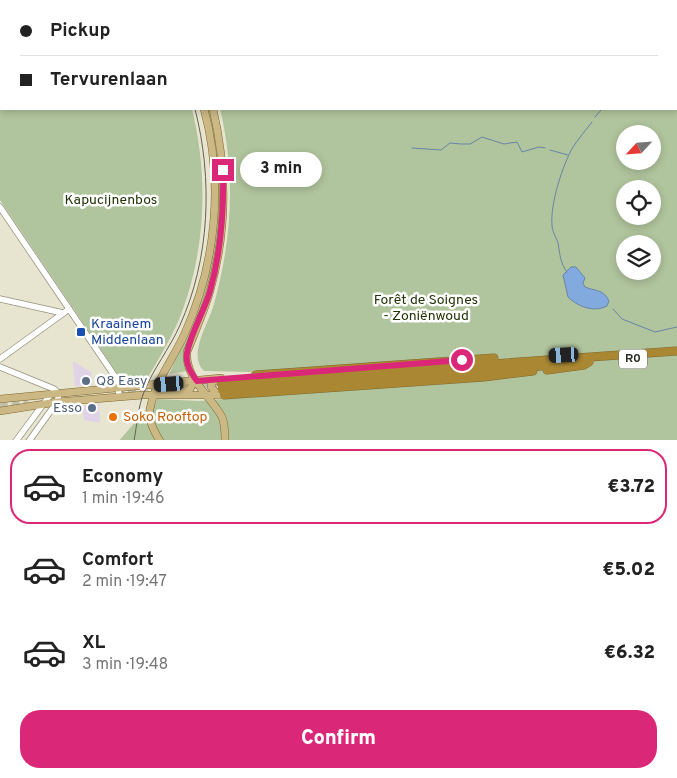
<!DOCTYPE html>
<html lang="en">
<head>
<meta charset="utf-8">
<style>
  :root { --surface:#fff; --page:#f6f6f6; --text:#222; --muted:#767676; --line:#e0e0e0; --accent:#db2777 }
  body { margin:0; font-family:Overpass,sans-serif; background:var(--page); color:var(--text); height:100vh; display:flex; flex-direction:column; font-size:19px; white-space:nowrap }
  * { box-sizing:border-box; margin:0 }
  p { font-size:16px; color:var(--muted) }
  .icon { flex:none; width:28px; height:28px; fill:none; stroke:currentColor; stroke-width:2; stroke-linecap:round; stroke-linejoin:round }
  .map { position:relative; height:440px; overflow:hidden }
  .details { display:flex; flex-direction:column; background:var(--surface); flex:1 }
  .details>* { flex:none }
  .hud { position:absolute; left:0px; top:0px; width:678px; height:110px; box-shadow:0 2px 8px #0003; display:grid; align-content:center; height:110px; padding:0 20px; background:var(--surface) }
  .needle { width:32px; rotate:244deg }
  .fabs { position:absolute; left:616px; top:125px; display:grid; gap:10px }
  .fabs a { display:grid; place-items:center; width:45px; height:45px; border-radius:50%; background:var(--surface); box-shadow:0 2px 8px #0003; font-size:25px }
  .end { position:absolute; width:22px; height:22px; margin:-11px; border:6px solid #db2777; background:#fff; box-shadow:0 0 0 2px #fff }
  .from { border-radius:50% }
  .bubble { position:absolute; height:35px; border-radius:18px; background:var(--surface); box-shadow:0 2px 8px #0003; font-size:16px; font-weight:800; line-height:35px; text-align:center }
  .car { position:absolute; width:15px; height:30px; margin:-15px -8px; border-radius:6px; box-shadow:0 0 4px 1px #0007; background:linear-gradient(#222 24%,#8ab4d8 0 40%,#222 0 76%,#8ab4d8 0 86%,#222 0) }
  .hud b { display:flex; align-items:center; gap:18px; height:48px; font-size:19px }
  .hud b+b { border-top:1px solid var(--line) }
  .hud i { width:12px; height:12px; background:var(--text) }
  ul { padding:9px 0 0; list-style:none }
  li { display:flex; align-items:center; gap:15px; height:75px; margin:0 10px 8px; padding:0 10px; border:2px solid transparent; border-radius:20px }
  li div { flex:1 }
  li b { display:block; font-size:19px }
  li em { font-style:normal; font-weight:800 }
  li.active { border-color:var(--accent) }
  li>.icon { width:45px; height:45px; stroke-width:1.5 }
  .button { display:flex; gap:10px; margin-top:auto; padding:10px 20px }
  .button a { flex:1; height:58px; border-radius:20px; background:var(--accent); color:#fff; font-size:20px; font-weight:800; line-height:58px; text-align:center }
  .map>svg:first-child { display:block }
</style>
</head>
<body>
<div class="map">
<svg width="677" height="441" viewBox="0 0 677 441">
  <rect width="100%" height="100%" fill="#e7e4cf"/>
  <!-- commercial -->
  <g fill="#e1d3e7">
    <polygon points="73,361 91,372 92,385 75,386"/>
    <polygon points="99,404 100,423 84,420 82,406"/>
  </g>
  <!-- green -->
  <g fill="#b0c49d" fill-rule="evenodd">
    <path d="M0 0 113 1H1V109H192C209 179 206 254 178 322 169 342 157 362 145 382L131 384 121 379 0 200Z"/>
    <polygon points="173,0 589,0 588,1"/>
    <path d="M595 0H677V440L119 441 142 414 154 406 157 399 199 401 253 397 251 372 204 371C187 355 209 323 214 304 232 239 236 175 220 109H676V1ZM625 134H652V161H625ZM625 189H652V216H625ZM625 244H652V271H625Z"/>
    <path d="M206 109H210C219 157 225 204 216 252 211 278 202 301 195 326 191 340 189 356 187 371L169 374 183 344 215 229Z"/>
  </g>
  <!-- water -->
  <path fill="#82aadf" stroke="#6884a7" d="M571 267H576L585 278 583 283 585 287C594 291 604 289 609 301L607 306C593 313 577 306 568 297L563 275Z"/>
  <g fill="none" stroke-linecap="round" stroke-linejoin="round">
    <!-- stream -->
    <g stroke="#6884a7" stroke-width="1">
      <polyline points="598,1 599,0"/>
      <polyline points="676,69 677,70"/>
      <polyline points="595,117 602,109"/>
      <polyline points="462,144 470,144 482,137 504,144 517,142 522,152 539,147 545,148"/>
      <polyline points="412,148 441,150 450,143 461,144"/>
      <polyline points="550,150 568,155"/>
      <path d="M567 272C560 263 560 254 558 243 556 237 552 231 552 225 550 204 563 164 573 147 579 138 586 130 592 122"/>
      <polyline points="613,309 622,319 655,332 677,327"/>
    </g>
    <!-- highway-tunnel -->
    <g stroke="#c2bfad" stroke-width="8" stroke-dasharray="8 4" stroke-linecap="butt">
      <polyline points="116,391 217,383"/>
      <polyline points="0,407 28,403"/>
    </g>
    <defs>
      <g id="minor">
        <polyline points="0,207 118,381 119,397"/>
        <polyline points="0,299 63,313"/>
        <polyline points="0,359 69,309"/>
        <polyline points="0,367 54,389 59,394 57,402 29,441"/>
        <polyline points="16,441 50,395"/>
      </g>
      <g id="major">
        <polyline points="131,0 135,1"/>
        <polyline points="165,0 166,1"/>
        <polyline points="144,1 147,0"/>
        <path d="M213 109C227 169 227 231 210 291 204 312 195 332 187 352 185 379 211 396 222 417 225 424 225 433 225 441"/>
        <polyline points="218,379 212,382 211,387 218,395"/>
        <polyline points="179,393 190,389 194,382 193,378"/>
        <polyline points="0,399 221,378"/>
        <polyline points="0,411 57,402 143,395 224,395"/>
        <path d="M160 441C154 431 148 421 150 409 155 381 174 358 185 333 216 264 224 182 204 109"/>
      </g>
      <g id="highway">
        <polyline points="547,370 584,365 589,362"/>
        <polyline points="256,375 494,358"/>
        <polyline points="221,383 677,351"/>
        <polyline points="222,390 554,365"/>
        <polyline points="224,395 484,377 533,371"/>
      </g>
    </defs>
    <!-- minor casing -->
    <use href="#minor" stroke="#94917e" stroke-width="7"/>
    <!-- major casing -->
    <use href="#major" stroke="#7e682e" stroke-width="8"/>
    <!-- highway casing -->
    <use href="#highway" stroke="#7e682e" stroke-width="9"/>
    <!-- minor -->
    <use href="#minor" stroke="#fff" stroke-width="5.5"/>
    <!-- major -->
    <use href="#major" stroke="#ccb885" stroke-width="7"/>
    <!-- highway -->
    <use href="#highway" stroke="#a83" stroke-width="8"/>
    <!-- tram -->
    <g stroke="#636256" stroke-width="1">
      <polyline points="117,0 118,1"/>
      <path d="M134 441C137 425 138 407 144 392 153 369 170 348 180 325 210 259 213 179 195 109"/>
    </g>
  </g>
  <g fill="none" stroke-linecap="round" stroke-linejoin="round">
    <!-- route -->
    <path stroke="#db2777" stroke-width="6" d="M223 170C224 211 221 252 210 291 204 312 191 332 187 353 185 364 191 373 197 381L462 360"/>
  </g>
  <!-- markers -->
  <rect fill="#1a4fb4" stroke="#fff" stroke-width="2" x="76" y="327" width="10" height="10" rx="2.5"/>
  <g fill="#5c6f8a" stroke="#fff" stroke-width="2">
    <circle cx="86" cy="381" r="5"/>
    <circle cx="92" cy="408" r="5"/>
  </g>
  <circle fill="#e8710a" stroke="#fff" stroke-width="2" cx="113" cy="417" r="5"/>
  <g text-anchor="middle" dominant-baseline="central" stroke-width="5" stroke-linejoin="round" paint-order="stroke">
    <!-- shield labels -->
    <rect fill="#fff" stroke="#6c6b66" stroke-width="1" x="619" y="349.5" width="28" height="19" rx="4"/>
    <g font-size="12" font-weight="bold" fill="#2d2c24">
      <text x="633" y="359">R0</text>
    </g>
    <!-- park labels -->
    <g font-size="14" fill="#233508" stroke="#fff">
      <text x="111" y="200">Kapucijnenbos</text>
      <text x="426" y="300">Forêt de Soignes<tspan x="426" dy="16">- Zoniënwoud</tspan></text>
    </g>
    <!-- transit labels -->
    <g font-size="14" fill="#164399" stroke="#fff" text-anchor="start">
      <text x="91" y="324">Kraainem<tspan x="91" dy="16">Middenlaan</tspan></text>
    </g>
    <!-- service labels -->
    <g font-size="14" fill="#4e5e75" stroke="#fff" text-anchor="start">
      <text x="96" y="381">Q8 Easy</text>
      <text x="82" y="408" text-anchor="end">Esso</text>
    </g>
    <!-- food labels -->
    <g font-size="14" fill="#c56008" stroke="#fff" text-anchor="start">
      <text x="123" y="417">Soko Rooftop</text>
    </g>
  </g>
</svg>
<div class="fabs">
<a><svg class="needle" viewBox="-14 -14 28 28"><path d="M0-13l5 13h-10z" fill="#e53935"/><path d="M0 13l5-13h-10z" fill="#767676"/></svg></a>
<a><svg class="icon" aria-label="locate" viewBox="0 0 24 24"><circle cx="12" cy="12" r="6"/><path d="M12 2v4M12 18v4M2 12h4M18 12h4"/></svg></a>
<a><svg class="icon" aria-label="layers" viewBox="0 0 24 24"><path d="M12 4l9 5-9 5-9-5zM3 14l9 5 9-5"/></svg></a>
</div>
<i class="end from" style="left:462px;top:360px"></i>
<i class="end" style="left:223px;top:170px"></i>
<div class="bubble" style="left:240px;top:152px;width:82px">3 min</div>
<i class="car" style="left:564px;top:355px;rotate:267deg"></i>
<i class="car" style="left:169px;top:384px;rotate:266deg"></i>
<div class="hud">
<b><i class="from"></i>Pickup</b>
<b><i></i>Tervurenlaan</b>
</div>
</div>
<section class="details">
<ul>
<li class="active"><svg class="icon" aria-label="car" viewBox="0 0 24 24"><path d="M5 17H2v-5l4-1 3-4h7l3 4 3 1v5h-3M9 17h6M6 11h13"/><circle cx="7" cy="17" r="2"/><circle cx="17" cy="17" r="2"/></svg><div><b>Economy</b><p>1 min · 19:46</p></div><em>€3.72</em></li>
<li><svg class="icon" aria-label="car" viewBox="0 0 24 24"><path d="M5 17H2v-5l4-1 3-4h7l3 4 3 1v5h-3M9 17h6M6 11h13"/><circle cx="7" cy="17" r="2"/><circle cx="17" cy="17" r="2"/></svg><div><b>Comfort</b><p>2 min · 19:47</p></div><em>€5.02</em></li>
<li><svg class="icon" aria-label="car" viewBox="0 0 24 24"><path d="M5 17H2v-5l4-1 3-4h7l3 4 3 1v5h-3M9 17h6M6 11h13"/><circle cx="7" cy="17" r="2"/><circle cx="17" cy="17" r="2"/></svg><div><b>XL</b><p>3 min · 19:48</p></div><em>€6.32</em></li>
</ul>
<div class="button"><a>Confirm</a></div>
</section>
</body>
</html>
